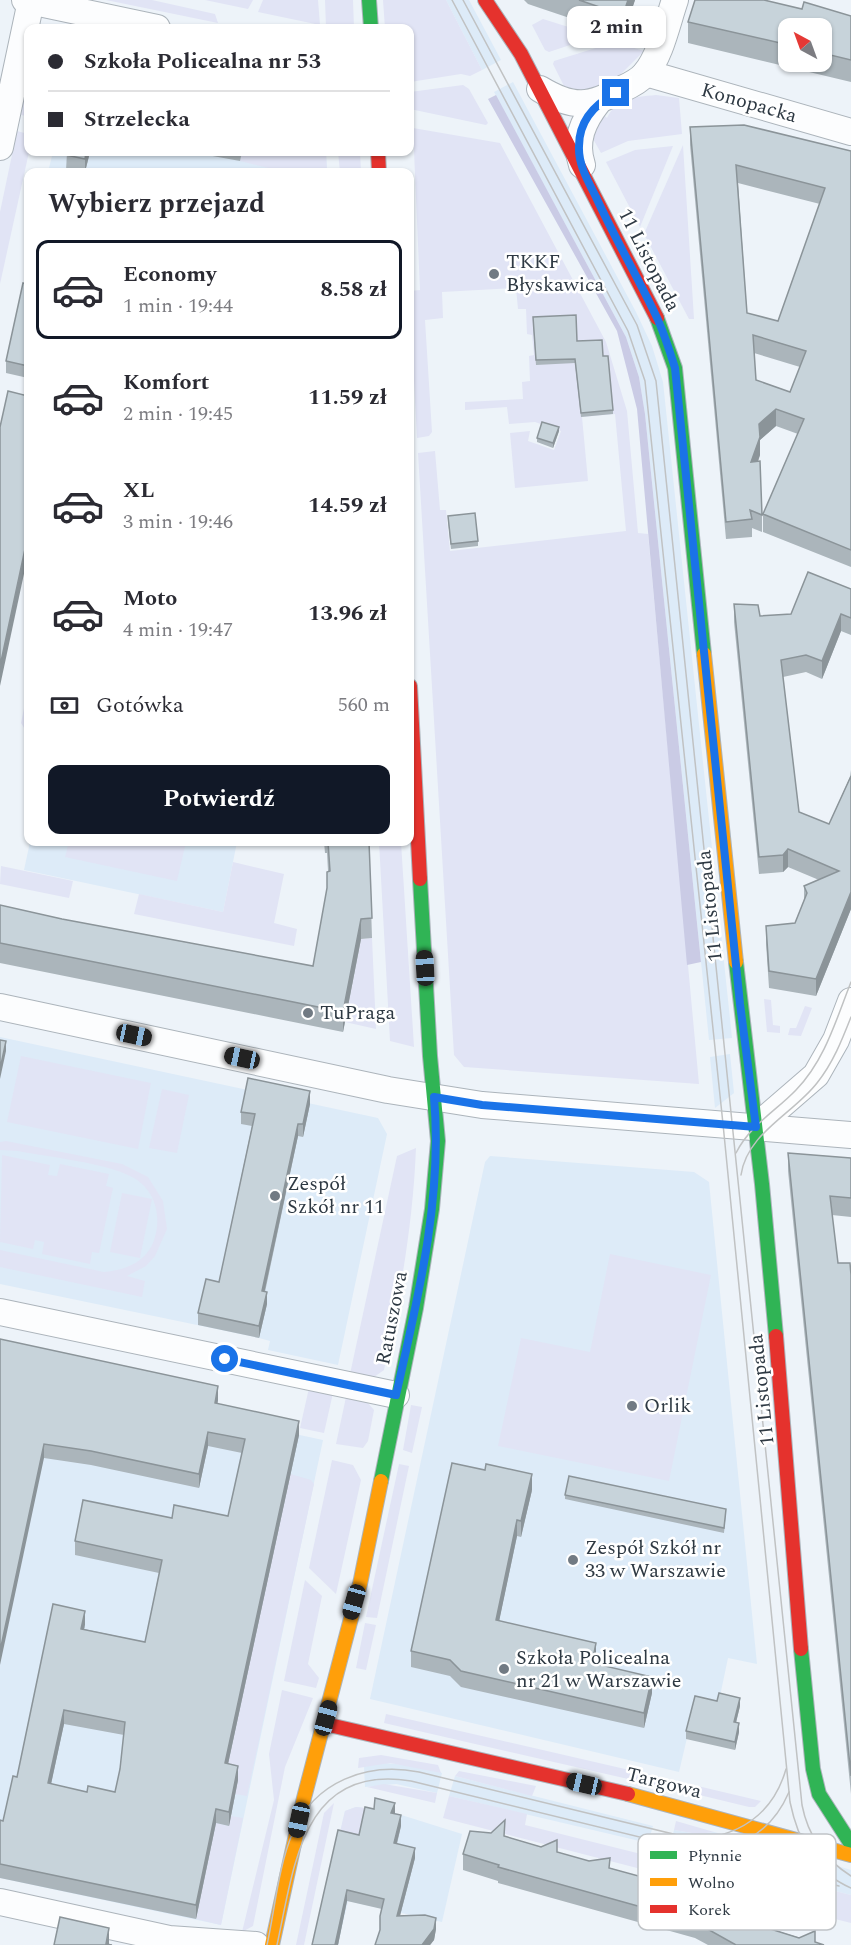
<!DOCTYPE html>
<html lang="pl">
<head>
<meta charset="utf-8">
<style>
  :root { --surface:#fff; --page:#f2f2f3; --text:#2b2b33; --muted:#7c7c81; --line:#e1e1e2; --accent:#111827 }
  body { margin:0; font-family:Spectral,serif; background:var(--page); color:var(--text); height:100vh; display:flex; flex-direction:column; font-size:22px; white-space:nowrap }
  * { box-sizing:border-box; margin:0 }
  p { font-size:20px; color:var(--muted) }
  .icon { flex:none; width:33px; height:33px; fill:none; stroke:currentColor; stroke-width:2; stroke-linecap:round; stroke-linejoin:round }
  .map { position:relative; flex:1; overflow:hidden }
  .drawer { position:absolute; left:24px; top:168px; width:390px; height:678px; display:flex; flex-direction:column; background:var(--surface); border-radius:12px; box-shadow:0 2px 4px #0004 }
  .drawer>* { flex:none }
  .banner { position:absolute; left:24px; top:24px; width:390px; height:132px; border-radius:12px; box-shadow:0 2px 4px #0004; display:grid; align-content:center; height:132px; padding:0 24px; background:var(--surface) }
  .needle { width:39px; rotate:319deg }
  .fabs { position:absolute; left:778px; top:18px; display:grid; gap:12px }
  .fabs a { display:grid; place-items:center; width:54px; height:54px; border-radius:12px; background:var(--surface); box-shadow:0 2px 4px #0004; font-size:30px }
  .end { position:absolute; width:27px; height:27px; margin:-14px; border:8px solid #1a73e8; background:#fff; box-shadow:0 0 0 3px #fff }
  .from { border-radius:50% }
  .bubble { position:absolute; height:42px; border-radius:12px; background:var(--surface); box-shadow:0 2px 4px #0004; font-size:20px; font-weight:700; line-height:42px; text-align:center }
  .car { position:absolute; width:18px; height:36px; margin:-18px -9px; border-radius:8px; box-shadow:0 0 4px 2px #0007; background:linear-gradient(#222 24%,#8ab4d8 0 40%,#222 0 76%,#8ab4d8 0 86%,#222 0) }
  .banner b { display:flex; align-items:center; gap:21px; height:57px; font-size:22px }
  .banner b+b { border-top:2px solid var(--line) }
  .banner i { width:15px; height:15px; background:var(--text) }
  ul { padding:0; list-style:none }
  li { display:flex; align-items:center; gap:18px; height:99px; margin:0 12px 9px; padding:0 12px; border:3px solid transparent; border-radius:12px }
  li div { flex:1 }
  li b { display:block; font-size:22px }
  li em { font-style:normal; font-weight:700 }
  li.on { border-color:var(--accent) }
  li>.icon { width:54px; height:54px; stroke-width:1.5 }
  h2 { padding:0 24px; font-size:27px; line-height:72px }
  .pay { display:flex; align-items:center; gap:15px; height:66px; padding:0 24px; font-size:22px }
  .pay p { margin-inline-start:auto }
  .primary-button { display:flex; gap:12px; margin-top:auto; padding:12px 24px }
  .primary-button a { flex:1; height:69px; border-radius:12px; background:var(--accent); color:#fff; font-size:24px; font-weight:700; line-height:69px; text-align:center }
  .map>svg:first-child { display:block }
</style>
</head>
<body>
<div class="map">
<svg width="851" height="1945" viewBox="0 0 851 1945">
  <rect width="100%" height="100%" fill="#edf3f9"/>
  <!-- built -->
  <g fill="#ddebf8">
    <polygon points="446,0 469,0 501,60 482,70"/>
    <polygon points="513,82 636,312 652,346 663,382 732,1038 709,1040 645,414 639,377 626,337 494,92"/>
    <polygon points="53,152 326,152 327,172 48,172"/>
    <polygon points="30,842 237,842 223,912 24,870"/>
    <polygon points="0,1037 378,1118 387,1134 338,1365 268,1350 270,1341 259,1338 0,1284"/>
    <polygon points="730,1054 734,1093 715,1108 710,1057"/>
    <polygon points="490,1156 694,1172 709,1182 757,1664 728,1658 719,1701 695,1704 679,1772 370,1699 485,1162"/>
    <polygon points="0,1353 218,1400 215,1417 323,1440 221,1925 0,1878"/>
    <polygon points="385,1763 417,1766 442,1773 437,1793 396,1784 365,1787 364,1766"/>
    <polygon points="455,1776 653,1826 648,1843 449,1796"/>
    <polygon points="356,1807 395,1813 462,1834 442,1922 348,1901 338,1945 314,1945 345,1811"/>
    <polygon points="674,1830 698,1834 714,1832 754,1843 746,1846 804,1856 851,1870 851,1895 669,1849"/>
  </g>
  <!-- green -->
  <g fill="#e1e4f5">
    <polygon points="106,0 152,0 215,14 218,23"/>
    <polygon points="205,0 253,0 248,9"/>
    <polygon points="263,0 318,0 320,25 258,12"/>
    <polygon points="325,0 353,0 354,28 326,28"/>
    <polygon points="383,0 446,0 482,70 470,76 461,74 410,82 410,28 385,28"/>
    <polygon points="543,19 597,36 549,52 545,50 532,25"/>
    <polygon points="615,42 644,51 618,77 592,91 591,87 588,92 566,90 553,64 554,61"/>
    <polygon points="28,77 28,116 20,115"/>
    <polygon points="463,85 469,89 488,123 486,125 410,109 410,92"/>
    <path d="M656 95 679 98 682 134 628 141 601 153 592 137 604 115 607 118C616 99 633 97 656 95Z"/>
    <polygon points="413,128 500,143 606,342 627,411 638,533 648,534 699,1084 464,1067 454,1055 418,453 435,451 440,510 446,510 450,551 626,531 615,414 582,417 588,481 515,488 510,433 530,431 528,441 554,450 561,431 535,422 509,424 507,407 465,410 465,402 523,399 522,382 530,381 529,356 534,355 532,335 527,334 526,309 518,309 516,288 442,292 443,318 425,320 432,432 429,436 417,438 410,303 410,291 420,290"/>
    <polygon points="17,131 28,134 29,152 0,284 0,212"/>
    <polygon points="683,145 694,319 689,319 644,234"/>
    <polygon points="673,146 640,227 606,162 635,150"/>
    <polygon points="242,152 326,152 327,172 284,172 240,161"/>
    <polygon points="338,152 360,152 361,172 340,172"/>
    <polygon points="28,689 28,734 21,723"/>
    <polygon points="69,842 186,842 177,881 65,857"/>
    <polygon points="379,842 401,842 414,1047 390,1041"/>
    <polygon points="233,862 284,874 274,923 297,929 294,946 134,914 139,894 223,912"/>
    <polygon points="1,866 73,881 69,898 0,884"/>
    <polygon points="372,938 376,1029 345,1022 361,939"/>
    <polygon points="764,999 771,1000 773,1025 780,1026 780,1033 767,1032"/>
    <polygon points="805,1006 812,1008 801,1036 788,1035 790,1028 796,1028"/>
    <polygon points="21,1056 151,1083 138,1149 7,1122"/>
    <polygon points="162,1089 189,1095 177,1153 149,1148"/>
    <path d="M6 1141 122 1164 148 1177 163 1201 167 1229 155 1256 146 1266 127 1276 145 1281 142 1297 0 1267V1250L104 1272C125 1270 144 1263 153 1243 163 1218 156 1188 130 1176 106 1163 48 1157 18 1151L0 1150V1142Z"/>
    <path d="M416 1148C413 1224 400 1296 384 1370L374 1377 350 1374 397 1156Z"/>
    <polygon points="2,1155 50,1165 48,1175 57,1176 60,1164 109,1174 106,1186 113,1188 99,1253 92,1252 90,1264 42,1254 44,1242 35,1240 33,1249 0,1242"/>
    <polygon points="122,1193 152,1199 140,1258 110,1252"/>
    <polygon points="610,1254 711,1275 669,1481 498,1446 521,1338 590,1352"/>
    <polygon points="309,1388 333,1393 324,1433 300,1428"/>
    <polygon points="346,1397 367,1402 374,1410 368,1441 363,1448 336,1444"/>
    <polygon points="411,1405 422,1407 412,1453 403,1450"/>
    <polygon points="332,1460 353,1465 361,1480 336,1594 309,1568"/>
    <polygon points="399,1464 409,1466 377,1618 366,1617"/>
    <polygon points="290,1474 311,1480 314,1484 247,1796 235,1794 237,1780 225,1778"/>
    <polygon points="305,1580 322,1596 308,1664 319,1678 316,1688 284,1681"/>
    <polygon points="365,1623 376,1625 366,1670 356,1668"/>
    <polygon points="282,1690 313,1698 285,1767 253,1926 242,1932 274,1800 269,1754"/>
    <polygon points="386,1714 664,1778 663,1787 384,1723"/>
    <polygon points="381,1755 438,1765 441,1773 390,1763 358,1768 359,1758"/>
    <polygon points="459,1771 536,1786 532,1796 455,1776"/>
    <polygon points="685,1783 761,1801 755,1807 749,1807 683,1791"/>
    <polygon points="384,1784 437,1793 435,1803 367,1787"/>
    <polygon points="449,1796 527,1814 525,1825 645,1855 641,1869 443,1818"/>
    <polygon points="334,1803 304,1945 296,1945 324,1813"/>
    <polygon points="356,1807 376,1809 359,1846 338,1841 345,1811"/>
    <polygon points="231,1816 243,1818 221,1925 196,1919 216,1823 228,1826"/>
    <polygon points="676,1821 714,1832 698,1834 674,1830"/>
    <polygon points="669,1849 851,1895 851,1923 662,1875"/>
  </g>
  <!-- forest -->
  <polygon fill="#cacbe5" points="496,95 626,337 639,377 645,414 701,962 687,965 637,409 617,331 488,99"/>
  <g fill="none" stroke-linecap="round" stroke-linejoin="round">
    <defs>
      <g id="street">
        <polyline points="25,0 157,28"/>
        <polyline points="646,73 851,132"/>
        <path d="M540 89C573 109 590 107 622 89 631 85 639 81 645 74 661 55 667 23 675 0"/>
        <polyline points="0,147 31,1"/>
        <path d="M582 165C574 141 583 121 598 102"/>
        <polyline points="0,1007 388,1090 482,1105 851,1135"/>
        <polyline points="756,1127 816,1075 836,1040 851,1001"/>
        <polyline points="0,1312 396,1395"/>
        <polyline points="0,1902 169,1939 256,1945"/>
      </g>
      <g id="fast">
        <polyline points="369,0 371,28"/>
        <polyline points="657,318 675,368 704,654"/>
        <polyline points="736,962 762,1184 776,1336"/>
        <polyline points="381,1481 416,1308 432,1209 438,1141 430,1056 420,879"/>
        <polyline points="801,1649 813,1769 819,1794 851,1844"/>
      </g>
      <g id="slow">
        <polyline points="704,654 736,962"/>
        <polyline points="628,1794 851,1855"/>
        <polyline points="272,1945 304,1798 360,1584 381,1481"/>
      </g>
      <g id="jam">
        <polyline points="485,0 521,54 657,318"/>
        <polyline points="378,152 379,172"/>
        <polyline points="410,686 420,879"/>
        <polyline points="776,1336 801,1649"/>
        <polyline points="325,1724 628,1794"/>
      </g>
    </defs>
    <!-- street casing -->
    <use href="#street" stroke="#acb4bb" stroke-width="28"/>
    <!-- fast casing -->
    <use href="#fast" stroke="#acb4bb" stroke-width="16"/>
    <!-- slow casing -->
    <use href="#slow" stroke="#acb4bb" stroke-width="16"/>
    <!-- jam casing -->
    <use href="#jam" stroke="#acb4bb" stroke-width="16"/>
    <!-- street -->
    <use href="#street" stroke="#fcfdfe" stroke-width="26"/>
    <!-- fast -->
    <use href="#fast" stroke="#30b455" stroke-width="14"/>
    <!-- slow -->
    <use href="#slow" stroke="#ff9f0a" stroke-width="14"/>
    <!-- jam -->
    <use href="#jam" stroke="#e5322d" stroke-width="14"/>
    <!-- tram -->
    <g stroke="#c0c2c3" stroke-width="1.5">
      <path d="M452 0 628 331 645 381 723 1124 790 1802C798 1840 814 1872 851 1888"/>
      <path d="M463 0 637 325 656 381 802 1805C808 1836 824 1859 851 1876"/>
      <path d="M736 1153C750 1125 776 1111 796 1090 825 1060 836 1020 851 982"/>
      <path d="M741 1175C747 1133 793 1114 817 1083 833 1063 842 1040 851 1017"/>
      <path d="M702 1839C744 1833 774 1811 786 1769"/>
      <path d="M726 1847C756 1840 777 1820 789 1792"/>
      <path d="M267 1945C275 1909 278 1867 293 1832 315 1781 367 1762 419 1772L825 1871"/>
      <path d="M277 1945C294 1867 302 1763 411 1781L839 1886"/>
    </g>
  </g>
  <!-- wall -->
  <g fill="#abb5bb" fill-rule="evenodd">
    <polygon points="524,0 635,0 623,36 528,4"/>
    <path d="M802 9 851 16V82L688 43V22ZM789 28H822V62H789Z"/>
    <path d="M690 127 851 151V567L763 532V514L798 434 776 426 760 440V455L758 462 762 515V532L752 528V537L726 539 690 145ZM738 183 820 204 778 321 747 313ZM754 353 800 367 790 392 756 380Z"/>
    <polygon points="67,152 90,152 85,172 75,172 66,171"/>
    <polygon points="207,152 242,152 240,161 207,155"/>
    <polygon points="28,284 28,378 6,373 6,361"/>
    <polygon points="533,322 577,341 613,410 613,414 581,417 575,363 536,365"/>
    <polygon points="559,431 553,448 537,442 537,438"/>
    <polygon points="448,520 478,541 478,546 451,549"/>
    <polygon points="851,589 851,635 841,631 822,679 806,672 783,677 799,812 829,824 850,777 851,770 851,909 816,996 769,988 766,943 766,926 795,923 804,902 804,886 819,880 788,867 783,872 759,874 734,622 734,604 760,616 791,614"/>
    <polygon points="324,842 369,842 372,938 361,939 343,1032 0,963 0,905 62,919 313,966 327,890 328,871 327,853 325,853"/>
    <polygon points="310,1104 303,1137 298,1136 265,1292 267,1304 259,1338 198,1325 198,1313 219,1282 252,1126 241,1124 241,1112"/>
    <polygon points="788,1153 851,1158 851,1217 832,1215 838,1263 851,1275 851,1794 788,1171"/>
    <path d="M0 1339 218 1400 217 1404 299 1435 228 1764 238 1780 229 1826 216 1823 196 1919 0 1878V1820L3 1821 17 1777 85 1625 84 1629 145 1642 159 1573 75 1555V1541L172 1518 228 1516 242 1453 208 1446 199 1488 91 1465 44 1458ZM64 1724 124 1735 120 1769 115 1792H87L51 1784Z"/>
    <polygon points="532,1490 521,1537 517,1536 499,1621 596,1659 595,1664 652,1693 644,1728 461,1687 450,1676 411,1667 411,1651"/>
    <polygon points="565,1495 726,1513 724,1533 565,1499"/>
    <polygon points="740,1706 736,1723 739,1732 735,1750 686,1739 686,1731"/>
    <polygon points="395,1814 401,1826 397,1844 415,1858 400,1916 436,1929 434,1940 430,1945 375,1945 380,1932 380,1916 382,1909 347,1901 338,1945 312,1945 359,1835"/>
    <polygon points="505,1836 703,1896 721,1896 719,1903 751,1923 770,1922 768,1928 824,1945 708,1945 695,1938 498,1883 498,1881 463,1870 463,1854"/>
  </g>
  <!-- shaded-wall -->
  <g fill="#8b9499">
    <polygon points="628,0 635,0 623,36 623,15"/>
    <polygon points="86,152 90,152 85,172 85,159"/>
    <polygon points="776,409 776,426 760,440 760,455 751,480 751,462 759,424"/>
    <polygon points="559,427 559,431 553,448 553,443"/>
    <polygon points="28,535 28,555 0,686 0,666"/>
    <polygon points="841,614 841,631 822,679 822,661"/>
    <polygon points="788,849 788,867 783,872 783,855"/>
    <polygon points="851,892 851,909 816,996 816,979"/>
    <polygon points="361,919 361,939 343,1032 343,1012"/>
    <polygon points="6,1041 6,1051 0,1079 0,1069"/>
    <polygon points="310,1091 310,1104 303,1137 303,1124"/>
    <polygon points="298,1124 298,1136 262,1303 262,1291"/>
    <polygon points="267,1292 267,1304 259,1338 259,1326"/>
    <polygon points="218,1386 218,1400 215,1417 215,1403"/>
    <polygon points="299,1421 299,1435 225,1778 225,1763"/>
    <polygon points="208,1432 208,1446 199,1488 199,1474"/>
    <polygon points="44,1444 44,1458 0,1665 0,1651"/>
    <polygon points="532,1474 532,1490 521,1537 521,1521"/>
    <polygon points="517,1520 517,1536 496,1636 496,1620"/>
    <polygon points="85,1611 85,1625 81,1643 81,1629"/>
    <polygon points="596,1643 596,1659 592,1679 592,1663"/>
    <polygon points="652,1677 652,1693 644,1728 644,1713"/>
    <polygon points="740,1698 740,1706 734,1730 734,1722"/>
    <polygon points="64,1710 64,1724 48,1798 48,1783"/>
    <polygon points="739,1723 739,1732 735,1750 735,1742"/>
    <polygon points="238,1766 238,1780 229,1826 229,1812"/>
    <polygon points="395,1803 395,1813 391,1813"/>
    <polygon points="216,1809 216,1823 196,1919 196,1905"/>
    <polygon points="401,1815 401,1826 394,1854 394,1843"/>
    <polygon points="415,1848 415,1858 397,1927 397,1916"/>
    <polygon points="721,1881 721,1896 715,1917 715,1901"/>
    <polygon points="347,1890 347,1901 338,1945 335,1945"/>
    <polygon points="770,1906 770,1922 764,1942 764,1927"/>
    <polygon points="436,1918 436,1929 434,1940 430,1945 422,1945"/>
    <polygon points="109,1928 109,1945 106,1945"/>
  </g>
  <!-- building -->
  <g fill="#c7d3da" stroke="#8b9499" stroke-width="1.5" fill-rule="evenodd">
    <polygon points="579,0 628,0 623,15"/>
    <polygon points="695,0 764,0 802,9 804,2 851,16 851,60 822,53 822,28 789,28 789,45 688,22"/>
    <path d="M744 125 851 151V550L763 514 804 419 776 409 759 424 760 437 751 462 760 461 762 515 750 510 752 519 726 522 690 127ZM736 165 825 188 778 321 747 313ZM753 335 806 351 790 392 756 380Z"/>
    <polygon points="67,152 86,152 85,159 66,155"/>
    <polygon points="23,283 28,284 28,366 6,361"/>
    <polygon points="576,315 577,341 602,340 603,356 608,356 613,410 581,413 575,359 536,360 533,317"/>
    <polygon points="8,391 28,396 28,535 0,666 0,427"/>
    <polygon points="542,422 559,427 553,443 537,438"/>
    <polygon points="475,513 478,541 451,544 448,516"/>
    <polygon points="808,572 851,589 851,618 841,614 822,661 806,655 781,660 799,812 829,824 851,776 851,892 816,979 769,971 766,926 795,923 807,893 804,886 839,871 788,849 783,855 759,857 734,604 758,605 760,616 791,614"/>
    <polygon points="328,842 369,842 372,918 361,919 343,1012 0,943 0,905 62,919 313,966 327,888 327,872 330,871"/>
    <polygon points="0,1040 6,1041 0,1069"/>
    <polygon points="248,1078 310,1091 303,1124 298,1124 262,1291 267,1292 259,1326 198,1313 206,1279 219,1282 255,1114 241,1112"/>
    <polygon points="788,1153 851,1158 851,1198 830,1196 838,1263 850,1263 851,1275 851,1776"/>
    <path d="M0 1339 218 1386 215 1403 299 1421 225 1763 238 1766 229 1812 216 1809 196 1905 0 1864V1820L3 1821 13 1776 17 1777 53 1604 85 1611 81 1629 145 1642 162 1560 75 1541 83 1500 172 1518 174 1505 228 1516 245 1439 208 1432 199 1474 91 1451 44 1444 0 1651ZM64 1710 125 1722 120 1769 115 1792 88 1786 87 1792 48 1783Z"/>
    <polygon points="452,1463 485,1470 486,1464 532,1474 521,1521 517,1520 496,1620 596,1643 592,1663 652,1677 644,1713 461,1671 450,1660 411,1651"/>
    <polygon points="569,1476 726,1509 724,1528 565,1495"/>
    <polygon points="719,1693 740,1698 734,1722 739,1723 735,1742 686,1731 695,1696 717,1701"/>
    <polygon points="375,1798 395,1803 391,1813 401,1815 394,1843 415,1848 397,1916 425,1915 436,1918 434,1929 422,1945 375,1945 380,1930 380,1916 384,1899 347,1890 335,1945 312,1945 338,1830 359,1835 365,1807 374,1809"/>
    <polygon points="505,1820 504,1836 541,1847 557,1840 557,1852 589,1861 610,1858 609,1868 642,1877 663,1872 661,1883 703,1896 721,1881 715,1901 751,1923 770,1906 764,1927 799,1938 815,1931 815,1942 824,1945 736,1945 695,1922 498,1867 499,1865 463,1854 470,1831 491,1833"/>
    <polygon points="60,1917 109,1928 106,1944 112,1945 54,1945"/>
  </g>
  <g fill="none" stroke-linecap="round" stroke-linejoin="round">
    <!-- route -->
    <path stroke="#1a73e8" stroke-width="8" d="M225 1359 396 1395C418 1298 443 1197 434 1097L482 1105 756 1127 740 1004 675 368C670 352 665 336 658 320 639 279 615 239 596 197 588 181 578 164 579 146 579 120 595 104 616 93"/>
  </g>
  <!-- markers -->
  <g fill="#717a83" stroke="#fff" stroke-width="2">
    <circle cx="494" cy="274" r="6"/>
    <circle cx="308" cy="1013" r="6"/>
    <circle cx="275" cy="1196" r="6"/>
    <circle cx="632" cy="1406" r="6"/>
    <circle cx="573" cy="1560" r="6"/>
    <circle cx="504" cy="1669" r="6"/>
  </g>
  <g text-anchor="middle" dominant-baseline="central" stroke-width="5" stroke-linejoin="round" paint-order="stroke">
    <!-- street labels -->
    <g font-size="20" fill="#2e3943" stroke="#fff">
      <text transform="translate(749 103) rotate(16)">Konopacka</text>
      <text transform="translate(649 260) rotate(63)">11 Listopada</text>
      <text transform="translate(710 906) rotate(-96)">11 Listopada</text>
      <text transform="translate(392 1318) rotate(-79)">Ratuszowa</text>
      <text transform="translate(762 1390) rotate(-96)">11 Listopada</text>
      <text transform="translate(664 1783) rotate(14)">Targowa</text>
    </g>
    <!-- poi labels -->
    <g font-size="20" fill="#2e3943" stroke="#fff" text-anchor="start">
      <text x="506" y="262">TKKF<tspan x="506" dy="23">Błyskawica</tspan></text>
      <text x="320" y="1013">TuPraga</text>
      <text x="287" y="1184">Zespół<tspan x="287" dy="23">Szkół nr 11</tspan></text>
      <text x="644" y="1406">Orlik</text>
      <text x="585" y="1548">Zespół Szkół nr<tspan x="585" dy="23">33 w Warszawie</tspan></text>
      <text x="516" y="1658">Szkoła Policealna<tspan x="516" dy="23">nr 21 w Warszawie</tspan></text>
    </g>
  </g>
  <!-- legend -->
  <rect x="638" y="1834" width="198" height="96" rx="9" fill="#fff" stroke="#c0c4c7" stroke-width="1.5"/>
  <rect x="650" y="1851" width="27" height="8" fill="#30b455"/>
  <rect x="650" y="1878" width="27" height="8" fill="#ff9f0a"/>
  <rect x="650" y="1905" width="27" height="8" fill="#e5322d"/>
  <g font-size="16" fill="#2e3943">
    <text x="688" y="1861">Płynnie</text>
    <text x="688" y="1888">Wolno</text>
    <text x="688" y="1915">Korek</text>
  </g>
</svg>
<div class="fabs">
<a><svg class="needle" viewBox="-14 -14 28 28"><path d="M0-13l5 13h-10z" fill="#e53935"/><path d="M0 13l5-13h-10z" fill="#7c7c81"/></svg></a>
</div>
<i class="end from" style="left:225px;top:1359px"></i>
<i class="end" style="left:616px;top:93px"></i>
<div class="bubble" style="left:567px;top:6px;width:99px">2 min</div>
<i class="car" style="left:425px;top:968px;rotate:357deg"></i>
<i class="car" style="left:134px;top:1035px;rotate:102deg"></i>
<i class="car" style="left:242px;top:1058px;rotate:282deg"></i>
<i class="car" style="left:354px;top:1602px;rotate:196deg"></i>
<i class="car" style="left:326px;top:1718px;rotate:15deg"></i>
<i class="car" style="left:584px;top:1784px;rotate:283deg"></i>
<i class="car" style="left:299px;top:1820px;rotate:192deg"></i>
<div class="banner">
<b><i class="from"></i>Szkoła Policealna nr 53</b>
<b><i></i>Strzelecka</b>
</div>
<section class="drawer">
<h2>Wybierz przejazd</h2>
<ul>
<li class="on"><svg class="icon" aria-label="car" viewBox="0 0 24 24"><path d="M5 17H2v-5l4-1 3-4h7l3 4 3 1v5h-3M9 17h6M6 11h13"/><circle cx="7" cy="17" r="2"/><circle cx="17" cy="17" r="2"/></svg><div><b>Economy</b><p>1 min · 19:44</p></div><em>8.58 zł</em></li>
<li><svg class="icon" aria-label="car" viewBox="0 0 24 24"><path d="M5 17H2v-5l4-1 3-4h7l3 4 3 1v5h-3M9 17h6M6 11h13"/><circle cx="7" cy="17" r="2"/><circle cx="17" cy="17" r="2"/></svg><div><b>Komfort</b><p>2 min · 19:45</p></div><em>11.59 zł</em></li>
<li><svg class="icon" aria-label="car" viewBox="0 0 24 24"><path d="M5 17H2v-5l4-1 3-4h7l3 4 3 1v5h-3M9 17h6M6 11h13"/><circle cx="7" cy="17" r="2"/><circle cx="17" cy="17" r="2"/></svg><div><b>XL</b><p>3 min · 19:46</p></div><em>14.59 zł</em></li>
<li><svg class="icon" aria-label="car" viewBox="0 0 24 24"><path d="M5 17H2v-5l4-1 3-4h7l3 4 3 1v5h-3M9 17h6M6 11h13"/><circle cx="7" cy="17" r="2"/><circle cx="17" cy="17" r="2"/></svg><div><b>Moto</b><p>4 min · 19:47</p></div><em>13.96 zł</em></li>
</ul>
<div class="pay"><svg class="icon" aria-label="cash" viewBox="0 0 24 24"><path d="M3 7h18v10H3z"/><circle cx="12" cy="12" r="2"/></svg>Gotówka<p>560 m</p></div>
<div class="primary-button"><a>Potwierdź</a></div>
</section>
</div>
</body>
</html>
